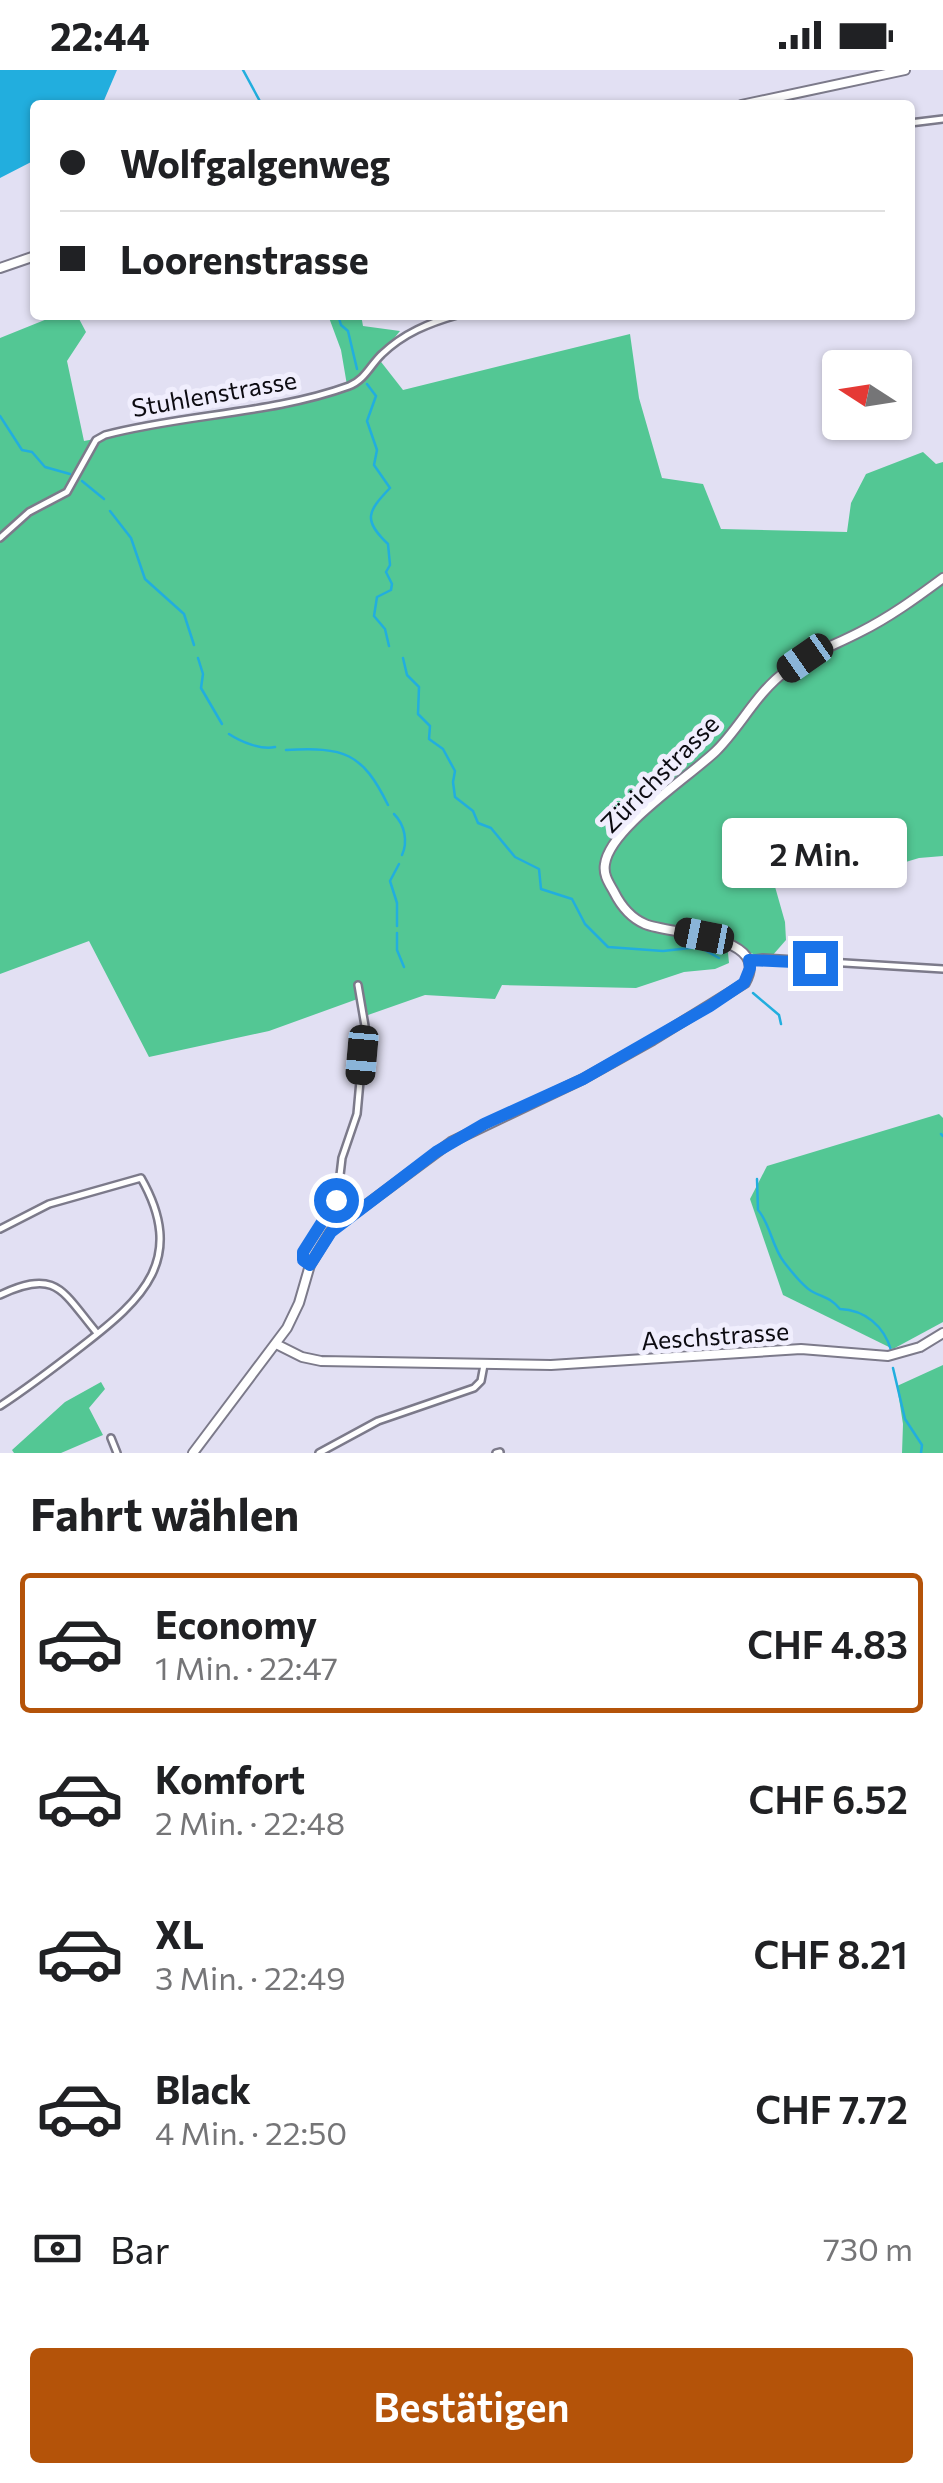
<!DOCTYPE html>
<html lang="de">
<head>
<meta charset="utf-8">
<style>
  :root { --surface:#fff; --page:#f2f2f2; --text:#202124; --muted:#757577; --line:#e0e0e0; --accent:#b45309 }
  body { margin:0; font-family:Commissioner,sans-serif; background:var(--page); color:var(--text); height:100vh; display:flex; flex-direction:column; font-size:38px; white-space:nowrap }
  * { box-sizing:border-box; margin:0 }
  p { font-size:32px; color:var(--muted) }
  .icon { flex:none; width:55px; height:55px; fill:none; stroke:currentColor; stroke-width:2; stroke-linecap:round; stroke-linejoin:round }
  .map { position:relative; height:1383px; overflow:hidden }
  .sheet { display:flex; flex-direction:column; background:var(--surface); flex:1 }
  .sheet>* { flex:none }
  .banner { position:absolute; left:30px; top:30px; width:885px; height:220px; border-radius:10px; box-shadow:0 2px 8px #0004; display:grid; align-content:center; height:220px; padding:0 30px; background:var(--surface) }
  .needle { width:65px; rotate:282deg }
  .fabs { position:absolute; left:822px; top:280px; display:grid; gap:20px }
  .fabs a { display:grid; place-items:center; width:90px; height:90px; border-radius:10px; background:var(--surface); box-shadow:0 2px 8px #0004; font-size:50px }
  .end { position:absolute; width:45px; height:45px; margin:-22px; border:12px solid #1a73e8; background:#fff; box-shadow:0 0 0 5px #fff }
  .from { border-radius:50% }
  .bubble { position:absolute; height:70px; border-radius:10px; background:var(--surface); box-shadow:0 2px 8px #0004; font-size:32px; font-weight:600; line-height:70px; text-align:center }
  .car { position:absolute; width:30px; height:60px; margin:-30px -15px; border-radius:12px; box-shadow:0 0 8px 2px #0007; background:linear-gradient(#222 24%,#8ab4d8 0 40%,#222 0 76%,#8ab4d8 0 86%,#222 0) }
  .banner b { display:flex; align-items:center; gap:35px; height:95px; font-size:38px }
  .banner b+b { border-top:2px solid var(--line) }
  .banner i { width:25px; height:25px; background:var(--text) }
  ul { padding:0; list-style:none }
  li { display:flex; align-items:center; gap:30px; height:140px; margin:0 20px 15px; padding:0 10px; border:5px solid transparent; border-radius:10px }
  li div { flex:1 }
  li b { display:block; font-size:38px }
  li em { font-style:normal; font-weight:600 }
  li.active { border-color:var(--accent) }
  li>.icon { width:90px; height:90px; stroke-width:1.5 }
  h2 { padding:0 30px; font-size:45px; line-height:120px }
  .pay { display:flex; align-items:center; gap:25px; height:110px; padding:0 30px; font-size:38px }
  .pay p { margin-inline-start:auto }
  .action { display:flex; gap:20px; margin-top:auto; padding:20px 30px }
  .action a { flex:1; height:115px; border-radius:10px; background:var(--accent); color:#fff; font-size:40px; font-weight:600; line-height:115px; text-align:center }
  .status { display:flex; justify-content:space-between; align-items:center; height:70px; padding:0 50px; background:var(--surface); direction:ltr }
  .status svg { height:28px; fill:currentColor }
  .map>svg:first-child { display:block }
</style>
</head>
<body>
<div class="status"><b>22:44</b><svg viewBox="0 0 49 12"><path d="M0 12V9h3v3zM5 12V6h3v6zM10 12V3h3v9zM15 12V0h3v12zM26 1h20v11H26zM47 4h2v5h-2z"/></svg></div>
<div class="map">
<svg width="943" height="1383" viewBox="0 0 943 1383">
  <rect width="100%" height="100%" fill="#e2e0f3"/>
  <!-- forest -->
  <g fill="#53c794">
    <polygon points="57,245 77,245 86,262 67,291 84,371 348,321 341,280 328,245 361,245 363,256 400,261 378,288 403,320 630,264 639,328 662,408 703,414 721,459 847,462 851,433 866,404 923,382 936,394 943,392 943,786 919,788 876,801 770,799 785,852 786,870 772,886 758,886 727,873 729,893 715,899 684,902 636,918 502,915 495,929 425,925 368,945 363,927 269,961 149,987 89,871 0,904 0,268"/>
    <polygon points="939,1044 943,1048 943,1252 893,1279 783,1225 750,1129 767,1096"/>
    <polygon points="943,1295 943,1383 902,1383 903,1354 897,1316"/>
    <polygon points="101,1312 105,1319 89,1338 103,1365 61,1383 14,1383 12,1380 65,1332"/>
  </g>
  <!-- water -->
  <polygon fill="#22aede" points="0,0 117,0 102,35 35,35 35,90 0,108"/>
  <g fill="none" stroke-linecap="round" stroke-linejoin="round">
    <!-- stream -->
    <g stroke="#22aede" stroke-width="2.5">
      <polyline points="243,0 262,35"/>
      <polyline points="338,245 341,255 348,261 357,299"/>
      <path d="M367 314 376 326 367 351 377 380 374 395 390 418C367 442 363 450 388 474L390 495 386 502 392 514 391 520 377 527 374 546 385 559 389 576"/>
      <polyline points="0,346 22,380 32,382 45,397 70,404"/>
      <polyline points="82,411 104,429"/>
      <polyline points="110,441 131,468 145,509 184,544 194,575"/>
      <polyline points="198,588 203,604 201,618 222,654"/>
      <polyline points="403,588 407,605 419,617 418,644 430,656 429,669 443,679 455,701 453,712 455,727 473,741 478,753 491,758 515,787 539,799 541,819 572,829 585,854 608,877 663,881 699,877 719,888"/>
      <path d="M229 664C241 672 261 680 275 677"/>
      <path d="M286 680C344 677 362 682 388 735"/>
      <path d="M394 744C405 755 408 772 402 785"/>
      <polyline points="397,856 397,833 390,811 399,794"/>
      <polyline points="397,863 397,880 404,897"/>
      <polyline points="753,923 779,945 781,954"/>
      <polyline points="941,1064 943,1066"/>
      <path d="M757 1109 758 1140C770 1153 772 1177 784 1192 791 1201 803 1217 813 1222 825 1228 832 1229 840 1239 865 1240 884 1256 891 1280"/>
      <polyline points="893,1298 905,1349 922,1375 921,1383"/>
    </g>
    <defs>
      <g id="street">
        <polyline points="910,53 943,49"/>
        <path d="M0 468 29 442 67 422 96 370 105 365C184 344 272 344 349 316 365 310 371 294 382 284 404 263 429 253 457 245"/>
        <polyline points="749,890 763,888 943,899"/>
        <path d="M0 1159 49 1134 141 1108C187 1189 143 1229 82 1276 55 1297 29 1317 0 1336"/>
        <polyline points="310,1195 303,1190 303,1182 337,1131 342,1088 357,1044 365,956 358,915"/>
        <path d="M0 1225C57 1198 62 1221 97 1263"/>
        <polyline points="111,1368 117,1383"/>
        <polyline points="319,1383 378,1351 474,1318 481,1311 484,1295"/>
        <polyline points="496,1383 500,1382"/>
      </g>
      <g id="secondary">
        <polyline points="741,35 905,0"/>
        <polyline points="0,198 35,186"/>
        <polyline points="276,1274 302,1287 321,1291 551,1295 801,1279 888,1286 920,1277 943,1263"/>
        <path d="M193 1383 287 1258 299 1233 310 1195 331 1161 451 1072 583 1009 653 970 745 913C773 864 671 865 645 854 631 848 621 836 614 822 609 813 603 805 605 794 610 758 689 707 716 681 741 656 757 622 786 601 809 584 835 575 860 562 890 547 916 528 943 508"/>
      </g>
    </defs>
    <!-- street casing -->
    <use href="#street" stroke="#7c7a8a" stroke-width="10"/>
    <!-- secondary casing -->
    <use href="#secondary" stroke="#7c7a8a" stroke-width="12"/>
    <!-- street -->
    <use href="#street" stroke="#fff" stroke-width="5"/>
    <!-- secondary -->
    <use href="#secondary" stroke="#fff" stroke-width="8"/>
  </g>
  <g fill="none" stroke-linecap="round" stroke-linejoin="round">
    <!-- route -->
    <polyline stroke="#1a73e8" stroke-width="12" points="336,1130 303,1182 303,1190 310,1195 331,1162 436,1082 484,1054 583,1009 710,936 744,913 750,898 749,890 815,893"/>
  </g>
  <g text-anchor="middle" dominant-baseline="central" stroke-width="10" stroke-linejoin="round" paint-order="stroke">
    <!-- street labels -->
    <g font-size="25" fill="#0c0b11" stroke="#f0eefd">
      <text transform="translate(214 323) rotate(-10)">Stuhlenstrasse</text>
      <text transform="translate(659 703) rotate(-45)">Zürichstrasse</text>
      <text transform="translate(715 1265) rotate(-4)">Aeschstrasse</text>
    </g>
  </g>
</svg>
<div class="fabs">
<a><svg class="needle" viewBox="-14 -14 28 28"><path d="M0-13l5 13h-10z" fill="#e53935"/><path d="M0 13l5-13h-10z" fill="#757577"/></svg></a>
</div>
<i class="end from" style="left:336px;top:1130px"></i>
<i class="end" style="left:815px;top:893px"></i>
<div class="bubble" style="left:722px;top:748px;width:185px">2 Min.</div>
<i class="car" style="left:805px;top:588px;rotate:235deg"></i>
<i class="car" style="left:704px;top:866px;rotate:281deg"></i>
<i class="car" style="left:362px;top:985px;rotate:185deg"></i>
<div class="banner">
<b><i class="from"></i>Wolfgalgenweg</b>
<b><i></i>Loorenstrasse</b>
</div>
</div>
<section class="sheet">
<h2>Fahrt wählen</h2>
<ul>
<li class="active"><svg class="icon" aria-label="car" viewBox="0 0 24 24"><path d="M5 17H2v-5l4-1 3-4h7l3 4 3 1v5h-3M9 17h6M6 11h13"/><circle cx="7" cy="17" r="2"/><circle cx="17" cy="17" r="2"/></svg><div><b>Economy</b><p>1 Min. · 22:47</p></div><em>CHF 4.83</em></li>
<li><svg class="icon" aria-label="car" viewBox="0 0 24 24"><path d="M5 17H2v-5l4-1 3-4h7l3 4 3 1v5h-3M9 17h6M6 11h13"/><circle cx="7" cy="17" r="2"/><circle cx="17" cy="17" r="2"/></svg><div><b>Komfort</b><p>2 Min. · 22:48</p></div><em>CHF 6.52</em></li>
<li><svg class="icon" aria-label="car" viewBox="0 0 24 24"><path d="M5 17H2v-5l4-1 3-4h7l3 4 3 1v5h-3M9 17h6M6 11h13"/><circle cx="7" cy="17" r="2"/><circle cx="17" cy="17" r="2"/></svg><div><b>XL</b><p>3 Min. · 22:49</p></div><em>CHF 8.21</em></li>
<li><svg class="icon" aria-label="car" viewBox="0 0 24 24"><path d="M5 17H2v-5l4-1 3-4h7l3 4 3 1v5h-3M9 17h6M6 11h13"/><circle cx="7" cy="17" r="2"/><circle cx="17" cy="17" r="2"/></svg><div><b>Black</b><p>4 Min. · 22:50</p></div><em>CHF 7.72</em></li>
</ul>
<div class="pay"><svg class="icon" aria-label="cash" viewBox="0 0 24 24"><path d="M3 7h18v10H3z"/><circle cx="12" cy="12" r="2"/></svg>Bar<p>730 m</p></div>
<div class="action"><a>Bestätigen</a></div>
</section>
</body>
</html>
